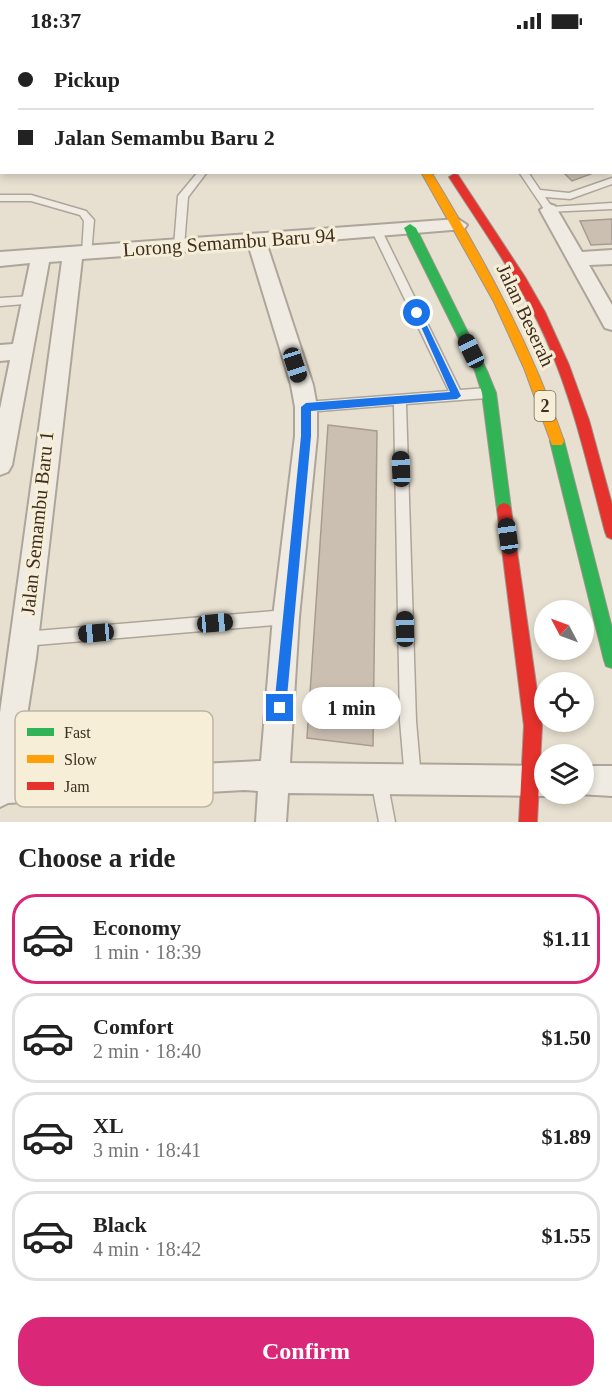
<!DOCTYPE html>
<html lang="en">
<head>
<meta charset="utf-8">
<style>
  :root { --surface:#fff; --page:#f6f6f6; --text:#222; --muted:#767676; --line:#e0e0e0; --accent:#db2777 }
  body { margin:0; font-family:Georgia,serif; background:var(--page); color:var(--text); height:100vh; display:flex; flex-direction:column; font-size:22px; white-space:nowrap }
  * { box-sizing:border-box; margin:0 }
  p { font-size:20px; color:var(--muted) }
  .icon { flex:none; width:33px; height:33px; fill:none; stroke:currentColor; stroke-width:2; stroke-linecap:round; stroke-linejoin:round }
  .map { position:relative; height:780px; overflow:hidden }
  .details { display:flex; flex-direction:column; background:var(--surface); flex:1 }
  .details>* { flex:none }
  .banner { position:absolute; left:0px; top:0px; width:612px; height:132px; box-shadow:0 3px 9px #0003; display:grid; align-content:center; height:132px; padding:0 18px; background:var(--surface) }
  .needle { width:39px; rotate:311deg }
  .buttons { position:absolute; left:534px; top:558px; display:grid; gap:12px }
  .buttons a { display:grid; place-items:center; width:60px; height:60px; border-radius:50%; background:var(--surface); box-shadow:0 3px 9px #0003; font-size:30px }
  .end { position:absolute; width:27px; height:27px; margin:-14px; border:8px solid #1a73e8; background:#fff; box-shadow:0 0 0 3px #fff }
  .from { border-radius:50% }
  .bubble { position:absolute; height:42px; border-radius:21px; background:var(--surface); box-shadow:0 3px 9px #0003; font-size:20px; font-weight:600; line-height:42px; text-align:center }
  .car { position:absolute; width:18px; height:36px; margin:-18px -9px; border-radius:8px; box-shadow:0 0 4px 2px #0007; background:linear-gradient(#222 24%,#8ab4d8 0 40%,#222 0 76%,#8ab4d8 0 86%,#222 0) }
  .banner b { display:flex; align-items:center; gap:21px; height:57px; font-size:22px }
  .banner b+b { border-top:2px solid var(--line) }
  .banner i { width:15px; height:15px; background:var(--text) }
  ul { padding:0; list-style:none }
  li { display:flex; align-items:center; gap:18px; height:90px; margin:0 12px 9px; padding:0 6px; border:3px solid var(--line); border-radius:24px }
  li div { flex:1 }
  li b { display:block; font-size:22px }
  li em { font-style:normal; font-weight:600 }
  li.current { border-color:var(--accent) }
  li>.icon { width:54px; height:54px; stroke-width:1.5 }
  h2 { padding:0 18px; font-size:27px; line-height:72px }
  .button { display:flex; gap:12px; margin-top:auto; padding:12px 18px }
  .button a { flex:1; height:69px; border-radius:24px; background:var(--accent); color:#fff; font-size:24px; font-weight:600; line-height:69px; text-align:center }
  .status { display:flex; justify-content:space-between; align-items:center; height:42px; padding:0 30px; background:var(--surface); direction:ltr }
  .status svg { height:16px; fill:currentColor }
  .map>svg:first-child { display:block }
</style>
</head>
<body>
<div class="status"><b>18:37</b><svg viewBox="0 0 49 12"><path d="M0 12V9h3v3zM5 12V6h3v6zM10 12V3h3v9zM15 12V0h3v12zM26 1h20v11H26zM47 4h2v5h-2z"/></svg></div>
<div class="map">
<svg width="612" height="780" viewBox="0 0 612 780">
  <rect width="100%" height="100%" fill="#e7e0d1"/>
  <!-- building -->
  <g fill="#cbbfb2" stroke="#a89c90" stroke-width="1.5">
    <polygon points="563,130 596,130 572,139"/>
    <polygon points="612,177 612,202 591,203 580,179"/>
    <polygon points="328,383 377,389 373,704 307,696"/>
  </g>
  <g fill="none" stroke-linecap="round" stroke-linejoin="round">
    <defs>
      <g id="lane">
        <polygon points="494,0 502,0 504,2 495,2"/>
        <polygon points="577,0 588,0 575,2"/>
        <polygon points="198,130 207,130 188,155 184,204 179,207 174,204 178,154"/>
        <polygon points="519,130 528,130 540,148 569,151 612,136 612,142 570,157 545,155 552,165 612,161 612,167 546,170"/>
        <polygon points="0,153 31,153 86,169 94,178 91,213 83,213 82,211 84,179 80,173 31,159 0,159"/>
        <polygon points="377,186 382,189 460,348 487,346 493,351 487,356 406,362 416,679 421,737 419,743 413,745 407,743 405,737 400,679 394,363 306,370 302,368 300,365 302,362 306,360 449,349 372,189"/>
        <polygon points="32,254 36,255 37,258 36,261 0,264 0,256"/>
        <polygon points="286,568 291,570 293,575 291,580 286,582 24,604 19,602 17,597 19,592 24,590"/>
        <polygon points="379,730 385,732 387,738 395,780 379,780 371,738 373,732"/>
      </g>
      <g id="street">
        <polygon points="549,162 555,164 582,210 612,208 612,222 589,223 612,263 612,288 605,286 540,168"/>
        <path d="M458 177 467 183 464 187 267 203 313 343 317 365V394L299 575 290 721 544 724V752H550L544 754 288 751 286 780H256L258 749 244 748 8 761 0 765V671L62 219 49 220 12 423 8 430 0 433V367L10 318 0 319V303L13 302 30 221 0 224V210ZM249 205 291 343 295 365V394L273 575 261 719 18 731 36 616 82 217Z"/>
        <polygon points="584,724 612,724 612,754 578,752 584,752"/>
      </g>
      <g id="fast">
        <polygon points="368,0 376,0 377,2 368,2"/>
        <polygon points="410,182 416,186 487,329 496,351 511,467 509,471 504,473 499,471 497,467 482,351 475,329 404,186"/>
        <polygon points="557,393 562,395 564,399 612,586 612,626 606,624 604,618 550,399 552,395"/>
      </g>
      <path id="slow" d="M421 130H431C484 217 531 303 564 399L562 403H552L524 326 494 260Z"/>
      <g id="jam">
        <path d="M454 132 458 133 525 235 545 270 569 323 589 378 612 462V497L607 495 605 490C588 425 573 358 546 297 520 239 483 188 449 135Z"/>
        <polygon points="504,461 509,463 511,467 542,684 537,780 519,780 524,684 497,467 499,463"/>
      </g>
    </defs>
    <!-- lane casing -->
    <use href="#lane" stroke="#ada599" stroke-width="3"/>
    <!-- street casing -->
    <use href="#street" stroke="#ada599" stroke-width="4"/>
    <!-- fast casing -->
    <use href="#fast" stroke="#9c958a" stroke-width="2"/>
    <!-- slow casing -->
    <use href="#slow" stroke="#9c958a" stroke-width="2"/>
    <!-- jam casing -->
    <use href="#jam" stroke="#9c958a" stroke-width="2"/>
    <!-- lane -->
    <use href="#lane" fill="#efebe3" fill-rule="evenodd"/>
    <!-- street -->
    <use href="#street" fill="#efebe3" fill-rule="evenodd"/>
    <!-- fast -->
    <use href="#fast" fill="#30b455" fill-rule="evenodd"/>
    <!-- slow -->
    <use href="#slow" fill="#ff9f0a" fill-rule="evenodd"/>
    <!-- jam -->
    <use href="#jam" fill="#e5322d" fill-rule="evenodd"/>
  </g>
  <!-- route -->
  <polygon fill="#1a73e8" points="414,269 421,271 461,354 457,357 311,369 311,394 286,666 280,673 274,666 301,394 301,365 306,361 450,350"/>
  <g text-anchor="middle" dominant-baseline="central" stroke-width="6" stroke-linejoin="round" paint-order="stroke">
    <!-- shield labels -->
    <rect fill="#f7eed8" stroke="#756857" stroke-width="1.5" x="534.5" y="349" width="21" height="30" rx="4.5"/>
    <g font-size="18" font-weight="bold" fill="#3d2e20">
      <text x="545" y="364">2</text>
    </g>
    <!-- street labels -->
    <g font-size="20" fill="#3d2e20" stroke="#f7eed8">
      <text transform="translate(229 200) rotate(-4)">Lorong Semambu Baru 94</text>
      <text transform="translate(526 273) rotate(65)">Jalan Beserah</text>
      <text transform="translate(37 481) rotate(-84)">Jalan Semambu Baru 1</text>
    </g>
  </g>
  <!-- legend -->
  <rect x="15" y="669" width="198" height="96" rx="9" fill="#f7eed8" stroke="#bfb4a1" stroke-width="1.5"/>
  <rect x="27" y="686" width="27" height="8" fill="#30b455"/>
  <rect x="27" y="713" width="27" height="8" fill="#ff9f0a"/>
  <rect x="27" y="740" width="27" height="8" fill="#e5322d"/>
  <g font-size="16" fill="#3d2e20">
    <text x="64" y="696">Fast</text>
    <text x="64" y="723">Slow</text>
    <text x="64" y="750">Jam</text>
  </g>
</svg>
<div class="buttons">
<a><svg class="needle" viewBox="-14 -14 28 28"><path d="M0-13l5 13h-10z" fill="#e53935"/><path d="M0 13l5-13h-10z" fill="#767676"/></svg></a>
<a><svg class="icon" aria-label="locate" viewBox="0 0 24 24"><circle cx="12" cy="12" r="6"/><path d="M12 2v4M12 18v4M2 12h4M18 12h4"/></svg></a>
<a><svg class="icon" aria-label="layers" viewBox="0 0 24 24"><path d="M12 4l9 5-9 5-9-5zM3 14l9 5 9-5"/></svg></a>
</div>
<i class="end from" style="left:417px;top:271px"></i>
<i class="end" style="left:280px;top:666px"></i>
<div class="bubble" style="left:302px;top:645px;width:99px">1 min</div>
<i class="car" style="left:471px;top:309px;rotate:334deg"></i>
<i class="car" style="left:295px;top:323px;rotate:162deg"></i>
<i class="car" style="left:401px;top:427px;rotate:358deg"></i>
<i class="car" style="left:508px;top:494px;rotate:352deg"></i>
<i class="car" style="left:215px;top:581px;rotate:85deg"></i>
<i class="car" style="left:405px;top:587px;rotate:359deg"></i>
<i class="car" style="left:96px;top:591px;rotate:265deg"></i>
<div class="banner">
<b><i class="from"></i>Pickup</b>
<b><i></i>Jalan Semambu Baru 2</b>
</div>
</div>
<section class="details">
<h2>Choose a ride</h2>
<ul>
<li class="current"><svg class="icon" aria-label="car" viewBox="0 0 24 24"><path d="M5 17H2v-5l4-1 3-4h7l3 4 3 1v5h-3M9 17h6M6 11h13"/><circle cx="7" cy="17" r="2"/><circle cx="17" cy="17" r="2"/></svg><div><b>Economy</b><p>1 min · 18:39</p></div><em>$1.11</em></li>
<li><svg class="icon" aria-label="car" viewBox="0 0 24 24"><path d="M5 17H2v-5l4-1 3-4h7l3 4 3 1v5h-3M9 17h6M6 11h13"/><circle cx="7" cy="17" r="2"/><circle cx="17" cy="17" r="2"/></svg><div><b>Comfort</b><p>2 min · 18:40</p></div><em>$1.50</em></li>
<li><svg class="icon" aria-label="car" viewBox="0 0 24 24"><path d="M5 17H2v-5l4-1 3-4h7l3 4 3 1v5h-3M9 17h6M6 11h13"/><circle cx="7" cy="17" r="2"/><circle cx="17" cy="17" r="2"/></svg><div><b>XL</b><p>3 min · 18:41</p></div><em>$1.89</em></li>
<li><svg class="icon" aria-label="car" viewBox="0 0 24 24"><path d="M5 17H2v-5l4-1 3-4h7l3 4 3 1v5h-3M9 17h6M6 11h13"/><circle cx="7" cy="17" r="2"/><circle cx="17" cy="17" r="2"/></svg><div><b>Black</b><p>4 min · 18:42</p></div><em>$1.55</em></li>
</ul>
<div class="button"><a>Confirm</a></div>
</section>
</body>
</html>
